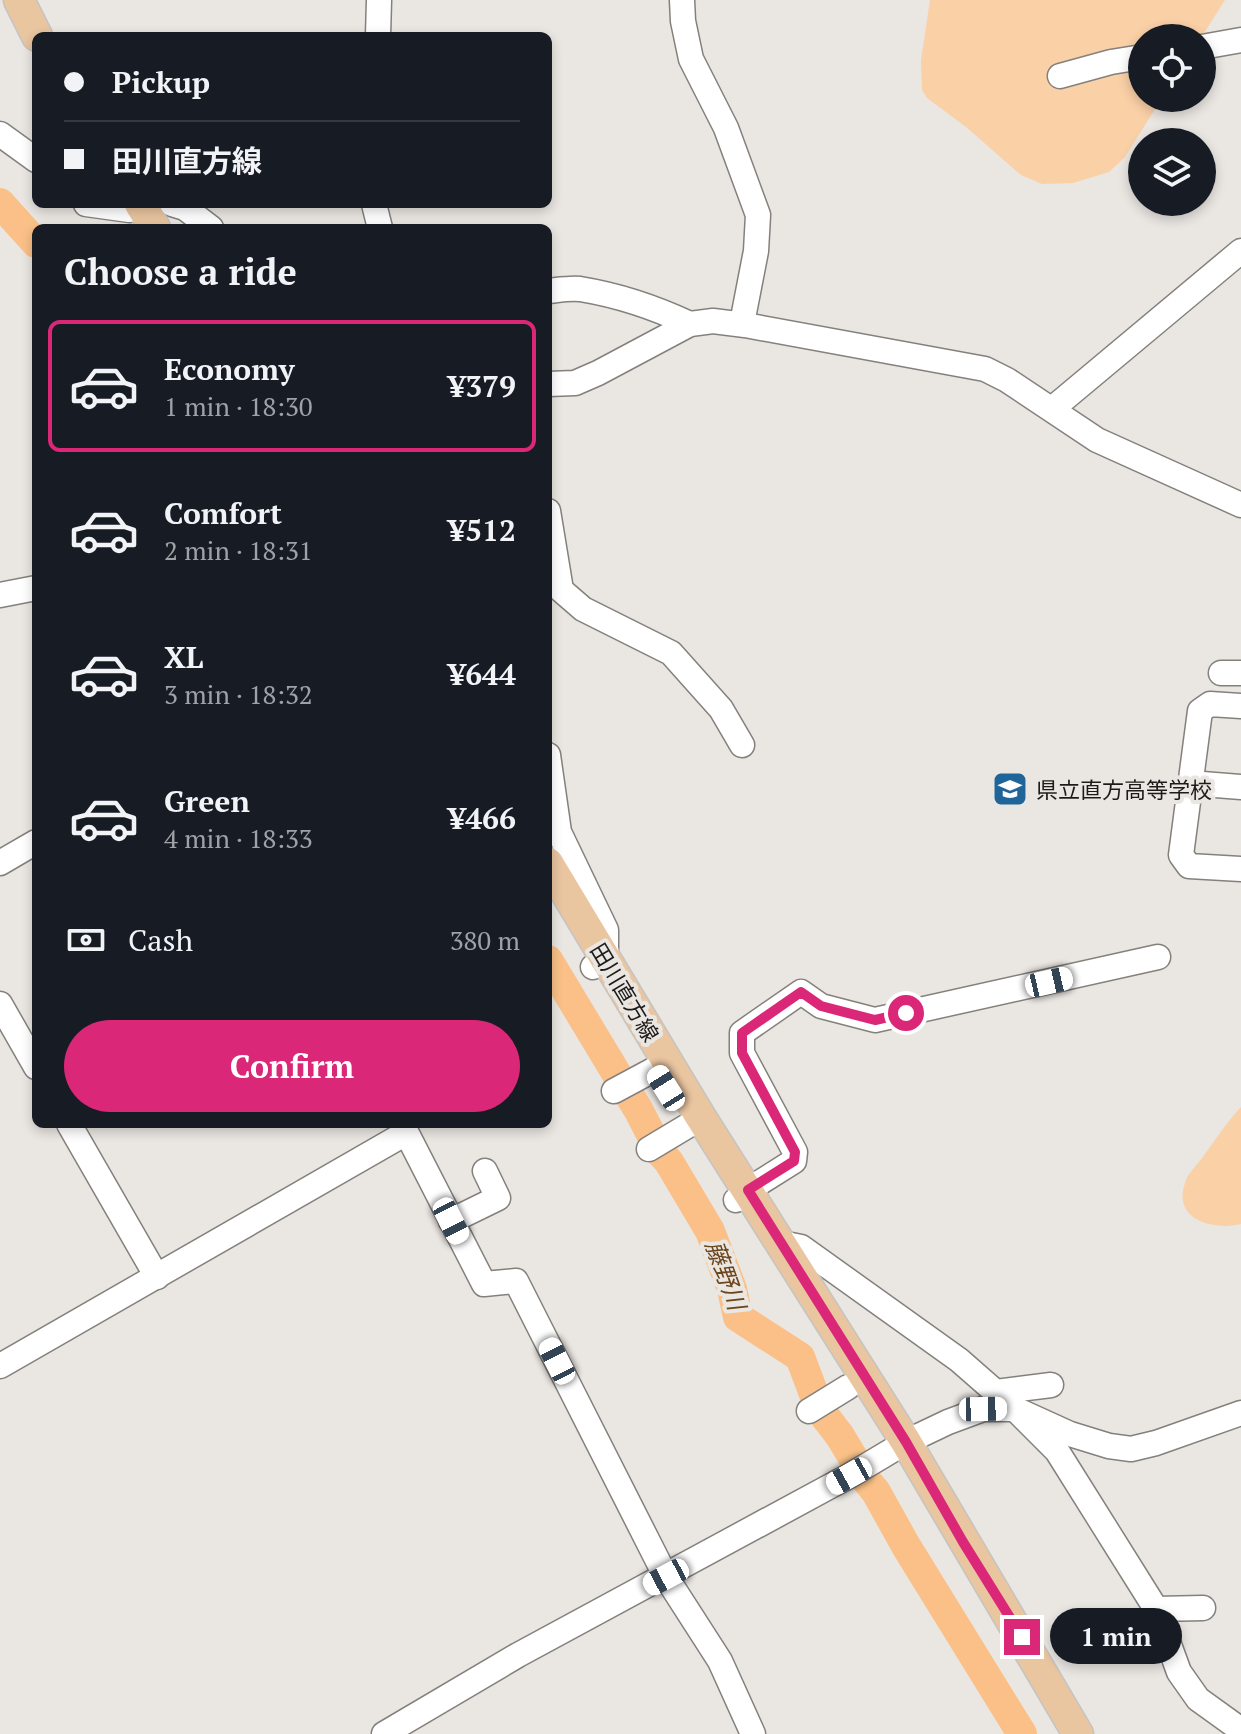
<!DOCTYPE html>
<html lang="en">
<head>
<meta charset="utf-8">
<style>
  :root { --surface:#171b24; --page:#242831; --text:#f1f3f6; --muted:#9ea1a6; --line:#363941; --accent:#db2777 }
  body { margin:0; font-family:"PT Serif","Noto Sans JP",serif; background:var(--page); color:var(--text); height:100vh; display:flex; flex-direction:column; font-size:30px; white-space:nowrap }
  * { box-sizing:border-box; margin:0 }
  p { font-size:26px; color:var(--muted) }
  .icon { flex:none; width:44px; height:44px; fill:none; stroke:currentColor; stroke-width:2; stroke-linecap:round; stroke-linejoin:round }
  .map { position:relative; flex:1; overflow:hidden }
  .panel { position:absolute; left:32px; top:224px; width:520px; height:904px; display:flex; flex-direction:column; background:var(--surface); border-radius:12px; box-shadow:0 4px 12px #0003 }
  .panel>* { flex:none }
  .hud { position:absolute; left:32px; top:32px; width:520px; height:176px; border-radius:12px; box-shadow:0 4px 12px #0003; display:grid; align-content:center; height:176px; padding:0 32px; background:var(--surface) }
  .controls { position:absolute; left:1128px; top:24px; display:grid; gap:16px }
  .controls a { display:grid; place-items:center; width:88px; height:88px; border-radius:50%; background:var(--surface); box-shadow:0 4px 12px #0003; font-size:40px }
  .end { position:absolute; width:36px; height:36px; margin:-18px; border:10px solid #db2777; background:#fff; box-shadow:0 0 0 4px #fff }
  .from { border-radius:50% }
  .bubble { position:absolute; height:56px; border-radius:28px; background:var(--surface); box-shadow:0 4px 12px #0003; font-size:26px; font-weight:700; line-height:56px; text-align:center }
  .car { position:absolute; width:24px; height:48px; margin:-24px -12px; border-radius:10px; box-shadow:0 0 6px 2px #0007; background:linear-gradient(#fff 24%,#345 0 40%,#fff 0 76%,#345 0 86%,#fff 0) }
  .hud b { display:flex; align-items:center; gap:28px; height:76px; font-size:30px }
  .hud b+b { border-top:2px solid var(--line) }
  .hud i { width:20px; height:20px; background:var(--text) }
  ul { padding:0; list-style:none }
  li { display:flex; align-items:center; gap:24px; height:132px; margin:0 16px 12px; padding:0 16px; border:4px solid transparent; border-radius:12px }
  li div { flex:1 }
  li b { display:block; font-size:30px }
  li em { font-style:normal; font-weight:700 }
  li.current { border-color:var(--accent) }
  li>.icon { width:72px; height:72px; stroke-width:1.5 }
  h2 { padding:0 32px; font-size:36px; line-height:96px }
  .pay { display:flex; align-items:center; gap:20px; height:88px; padding:0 32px; font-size:30px }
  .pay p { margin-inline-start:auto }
  .button { display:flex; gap:16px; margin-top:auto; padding:16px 32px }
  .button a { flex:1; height:92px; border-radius:48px; background:var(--accent); color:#fff; font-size:32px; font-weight:700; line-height:92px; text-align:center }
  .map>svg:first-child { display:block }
</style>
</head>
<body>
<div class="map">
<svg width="1241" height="1734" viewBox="0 0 1241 1734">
  <rect width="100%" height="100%" fill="#eae6e2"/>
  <!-- green -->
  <g fill="#fad0a7">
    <polygon points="930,0 1225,0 1201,38 1142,38 1142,98 1162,98 1125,157 1109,172 1073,183 1042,184 1021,175 966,127 927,98 922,90 921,60"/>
    <path d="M1241 1107V1224C1214 1231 1172 1220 1185 1183 1187 1174 1197 1165 1203 1157 1215 1140 1227 1122 1241 1107Z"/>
  </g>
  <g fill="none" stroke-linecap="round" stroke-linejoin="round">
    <!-- river -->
    <g stroke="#fac087" stroke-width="30">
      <polyline points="0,203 36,243"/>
      <polyline points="548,960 639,1111 660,1152 669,1162 710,1231 732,1289 738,1317 800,1357 820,1410 840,1436 867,1481 876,1492 906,1546 1022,1734"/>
    </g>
    <defs>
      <g id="minor">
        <polyline points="682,0 683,21 691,59 726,128 758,215 756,251 744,313"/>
        <polyline points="378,36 379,0"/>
        <polyline points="1202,47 1241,40"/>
        <polyline points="1060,76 1111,62 1142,57"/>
        <polyline points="0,134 36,160"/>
        <polyline points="86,204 129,210 149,204"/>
        <polyline points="172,204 185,208 211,228"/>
        <polyline points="374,204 380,228"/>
        <path d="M548 291C558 290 570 288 580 289 617 295 656 308 690 324"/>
        <polyline points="548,384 575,383 598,373 690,324 713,321 745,325 985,369 1007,380 1097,440 1241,505"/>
        <polyline points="1052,409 1241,251"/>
        <polyline points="548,511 561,590 583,609 671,653 721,709 742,745"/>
        <polyline points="0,595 36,588"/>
        <polyline points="1221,673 1241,673"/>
        <polyline points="1241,706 1210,704 1200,711 1181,855 1189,866 1241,869"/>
        <polyline points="548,755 559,832 606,930 606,959 593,967"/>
        <polyline points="1190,783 1241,787"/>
        <polyline points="0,863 36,842"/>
        <polyline points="0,1004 36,1067"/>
        <polyline points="614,1091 655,1069"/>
        <polyline points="69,1124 157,1277"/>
        <polyline points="402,1124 484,1284 516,1281 666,1577 720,1661 753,1734"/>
        <polyline points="649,1149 689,1125"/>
        <polyline points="736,1200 748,1190 794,1161 795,1152 742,1053 742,1033 801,992 821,1006 875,1020 1158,957"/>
        <polyline points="451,1221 498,1198 485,1171"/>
        <polyline points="781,1243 801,1247 959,1360 1015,1409 1057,1451 1156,1609 1179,1672 1198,1699 1241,1730"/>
        <polyline points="0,1366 406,1133"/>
        <polyline points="996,1392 1051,1385"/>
        <polyline points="809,1411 848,1387"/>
        <polyline points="1156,1609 1203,1608"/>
        <polyline points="384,1734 518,1655 849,1476 906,1442 948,1422 983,1409 1015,1409 1070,1434 1109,1446 1131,1449 1156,1443 1241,1413"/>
      </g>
      <g id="major">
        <polyline points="19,0 37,36"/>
        <polyline points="140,204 155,228"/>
        <polyline points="548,863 700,1116 906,1442 1078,1734"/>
      </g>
    </defs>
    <!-- minor casing -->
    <use href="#minor" stroke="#84817d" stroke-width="27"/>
    <!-- major casing -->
    <use href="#major" stroke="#c4c4c3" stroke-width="33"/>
    <!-- minor -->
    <use href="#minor" stroke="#fff" stroke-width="24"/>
    <!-- major -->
    <use href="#major" stroke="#e9c5a0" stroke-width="30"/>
  </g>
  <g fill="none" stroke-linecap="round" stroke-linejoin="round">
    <!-- route -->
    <polyline stroke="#db2777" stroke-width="10" points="906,1013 875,1020 821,1006 801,992 742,1033 742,1053 795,1152 794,1161 748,1190 906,1442 963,1542 1022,1637"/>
  </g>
  <!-- icons -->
  <defs>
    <symbol id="school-square" viewBox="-11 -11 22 22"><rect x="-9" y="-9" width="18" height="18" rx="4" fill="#1f6599" stroke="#eae6e2"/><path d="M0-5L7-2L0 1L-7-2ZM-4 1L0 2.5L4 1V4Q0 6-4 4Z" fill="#fff"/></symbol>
  </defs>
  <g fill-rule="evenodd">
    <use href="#school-square" x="990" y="769" width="40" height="40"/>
  </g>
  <g text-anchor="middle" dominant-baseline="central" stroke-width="8" stroke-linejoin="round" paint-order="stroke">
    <!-- poi labels -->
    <g font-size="22" fill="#1c1b1a" stroke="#eae6e2" text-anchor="start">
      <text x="1036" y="789">県立直方高等学校</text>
    </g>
    <!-- street labels -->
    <g font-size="22" fill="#1c1b1a" stroke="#eae6e2">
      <text transform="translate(625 992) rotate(59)">田川直方線</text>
    </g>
    <!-- water labels -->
    <g font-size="24" font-style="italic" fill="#6c461b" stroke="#eae6e2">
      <text transform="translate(726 1275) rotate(70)">藤野川</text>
    </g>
  </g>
</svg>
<div class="controls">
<a><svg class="icon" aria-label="locate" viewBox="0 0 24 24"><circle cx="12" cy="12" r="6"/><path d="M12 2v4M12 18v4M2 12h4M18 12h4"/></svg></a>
<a><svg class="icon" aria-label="layers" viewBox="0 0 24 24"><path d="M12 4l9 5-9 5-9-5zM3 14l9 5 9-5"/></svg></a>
</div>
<i class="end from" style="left:906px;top:1013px"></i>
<i class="end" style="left:1022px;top:1637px"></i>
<div class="bubble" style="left:1050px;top:1608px;width:132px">1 min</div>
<i class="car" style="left:1049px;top:982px;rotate:77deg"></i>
<i class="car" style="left:666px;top:1088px;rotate:328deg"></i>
<i class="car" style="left:451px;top:1221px;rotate:153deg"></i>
<i class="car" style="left:557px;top:1361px;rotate:333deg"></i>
<i class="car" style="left:983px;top:1409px;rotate:89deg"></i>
<i class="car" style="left:849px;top:1476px;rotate:241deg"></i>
<i class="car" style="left:666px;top:1577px;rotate:242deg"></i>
<div class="hud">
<b><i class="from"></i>Pickup</b>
<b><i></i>田川直方線</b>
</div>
<section class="panel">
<h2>Choose a ride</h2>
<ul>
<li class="current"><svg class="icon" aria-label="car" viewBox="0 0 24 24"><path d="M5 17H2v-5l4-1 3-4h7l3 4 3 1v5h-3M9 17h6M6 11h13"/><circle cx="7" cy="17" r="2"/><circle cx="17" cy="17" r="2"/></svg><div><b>Economy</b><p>1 min · 18:30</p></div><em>¥379</em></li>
<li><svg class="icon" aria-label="car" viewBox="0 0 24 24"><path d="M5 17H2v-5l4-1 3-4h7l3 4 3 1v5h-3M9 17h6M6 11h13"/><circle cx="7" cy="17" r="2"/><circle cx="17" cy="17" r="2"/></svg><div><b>Comfort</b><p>2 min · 18:31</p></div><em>¥512</em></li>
<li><svg class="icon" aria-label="car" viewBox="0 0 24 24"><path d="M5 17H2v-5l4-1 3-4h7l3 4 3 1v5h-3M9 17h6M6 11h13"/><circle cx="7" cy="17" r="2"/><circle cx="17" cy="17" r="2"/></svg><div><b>XL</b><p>3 min · 18:32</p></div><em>¥644</em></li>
<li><svg class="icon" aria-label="car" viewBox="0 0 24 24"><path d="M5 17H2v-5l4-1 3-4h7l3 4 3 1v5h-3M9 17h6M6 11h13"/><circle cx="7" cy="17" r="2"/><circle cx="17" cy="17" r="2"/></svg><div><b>Green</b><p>4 min · 18:33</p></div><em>¥466</em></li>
</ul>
<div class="pay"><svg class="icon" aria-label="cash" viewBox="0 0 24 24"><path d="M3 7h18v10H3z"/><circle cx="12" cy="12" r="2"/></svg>Cash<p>380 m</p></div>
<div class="button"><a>Confirm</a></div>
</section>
</div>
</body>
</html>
